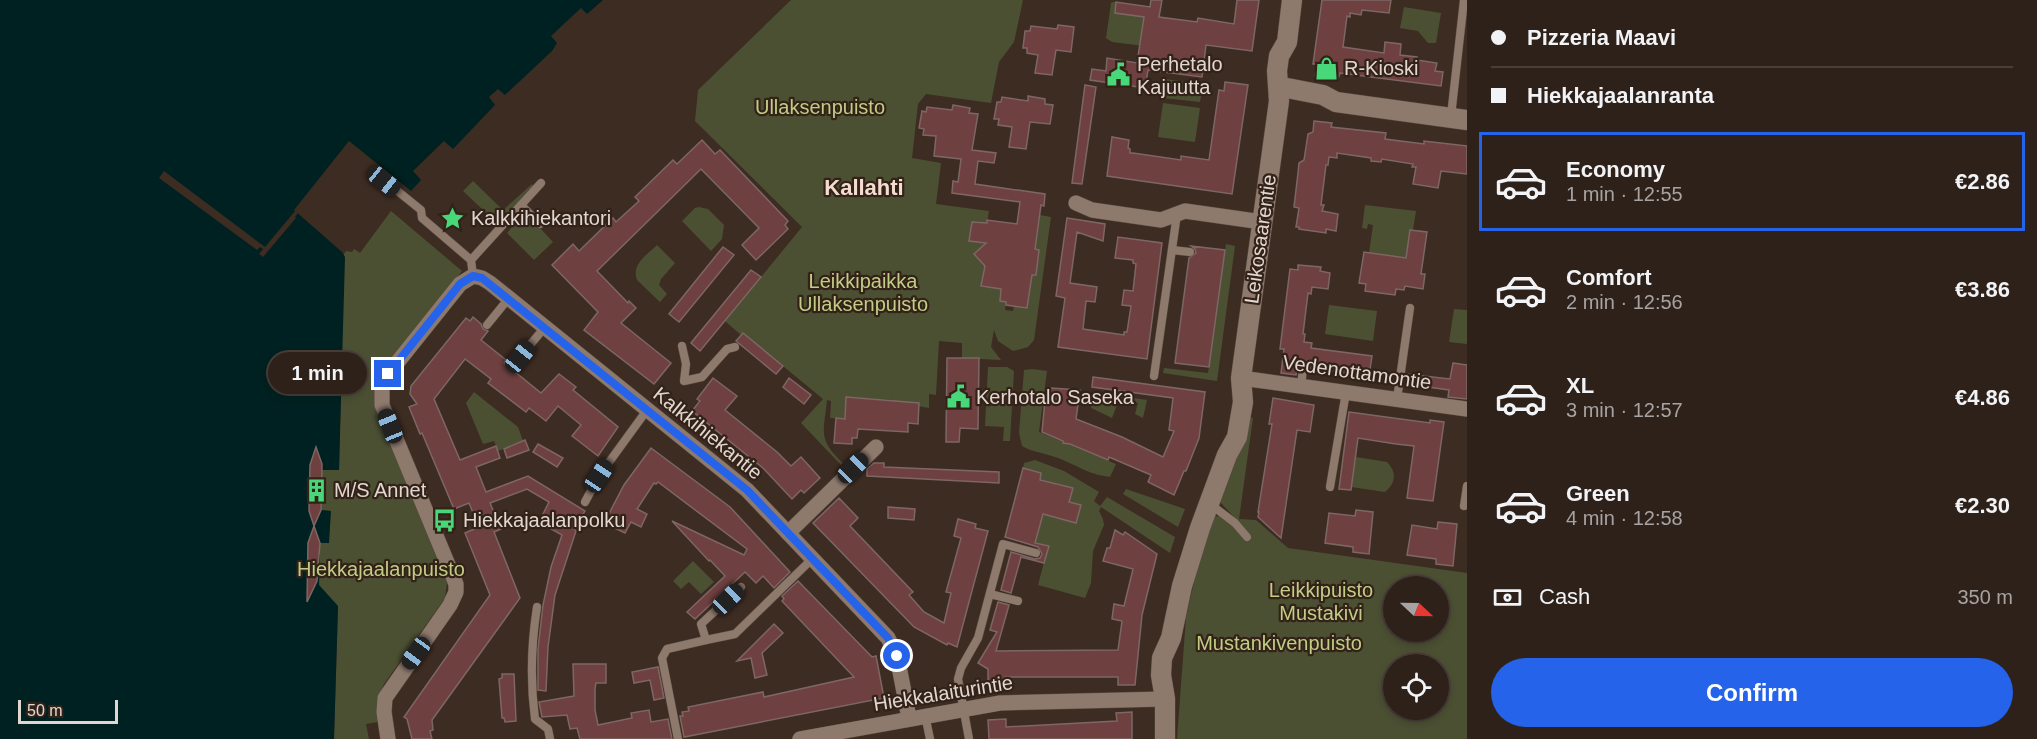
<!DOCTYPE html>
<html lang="en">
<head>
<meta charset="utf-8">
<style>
  :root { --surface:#2e211a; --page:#3a2e27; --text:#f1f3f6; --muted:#a7a3a2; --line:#493e39; --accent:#2563eb }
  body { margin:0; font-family:Arial,sans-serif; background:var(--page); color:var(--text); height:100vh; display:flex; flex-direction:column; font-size:22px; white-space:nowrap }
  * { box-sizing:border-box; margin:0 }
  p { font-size:20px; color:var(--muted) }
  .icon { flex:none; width:33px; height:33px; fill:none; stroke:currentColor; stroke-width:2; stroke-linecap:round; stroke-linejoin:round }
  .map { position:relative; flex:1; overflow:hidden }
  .drawer { display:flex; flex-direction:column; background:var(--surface); width:570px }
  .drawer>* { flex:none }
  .hud { display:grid; align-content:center; height:132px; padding:0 24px; background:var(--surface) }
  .needle { width:39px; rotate:112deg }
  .buttons { position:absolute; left:1383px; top:576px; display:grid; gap:12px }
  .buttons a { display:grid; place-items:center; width:66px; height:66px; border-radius:50%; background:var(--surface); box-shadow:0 3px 9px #0003,0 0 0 2px var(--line); font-size:30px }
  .scale { position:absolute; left:18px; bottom:15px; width:100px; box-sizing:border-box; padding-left:6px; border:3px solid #e2d7d0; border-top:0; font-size:16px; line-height:21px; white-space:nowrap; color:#e2d7d0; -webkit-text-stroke:4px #332218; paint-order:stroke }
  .end { position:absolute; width:27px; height:27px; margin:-14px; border:8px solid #2563eb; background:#fff; box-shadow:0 0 0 3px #fff }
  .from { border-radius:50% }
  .bubble { position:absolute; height:42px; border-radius:21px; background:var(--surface); box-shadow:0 3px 9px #0003,0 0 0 2px var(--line); font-size:20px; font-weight:700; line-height:42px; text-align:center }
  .car { position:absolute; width:18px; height:36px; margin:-18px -9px; border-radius:8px; box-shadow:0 0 4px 2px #0007; background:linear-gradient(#222 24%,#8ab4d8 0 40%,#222 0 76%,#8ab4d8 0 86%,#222 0) }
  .hud b { display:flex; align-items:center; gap:21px; height:57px; font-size:22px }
  .hud b+b { border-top:2px solid var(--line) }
  .hud i { width:15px; height:15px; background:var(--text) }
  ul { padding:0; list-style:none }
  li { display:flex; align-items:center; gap:18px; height:99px; margin:0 12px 9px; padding:0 12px; border:3px solid transparent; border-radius:0px }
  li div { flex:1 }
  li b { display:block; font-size:22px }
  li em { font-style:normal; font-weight:700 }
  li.active { border-color:var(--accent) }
  li>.icon { width:54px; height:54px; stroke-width:1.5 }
  .pay { display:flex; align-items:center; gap:15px; height:66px; padding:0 24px; font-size:22px }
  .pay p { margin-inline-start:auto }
  .cta { display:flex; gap:12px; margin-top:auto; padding:12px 24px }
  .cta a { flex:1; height:69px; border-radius:36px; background:var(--accent); color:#fff; font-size:24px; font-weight:700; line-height:69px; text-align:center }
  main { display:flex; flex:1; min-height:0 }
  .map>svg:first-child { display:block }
</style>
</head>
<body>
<main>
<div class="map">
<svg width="1467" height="739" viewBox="0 0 1467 739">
  <rect width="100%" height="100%" fill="#3d2c22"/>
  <!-- green -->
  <g fill="#4b5033" fill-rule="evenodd">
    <path d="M791 0H1023L1014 42 999 62 991 103 926 94 918 104 912 158 941 163 936 204 989 211 985 234 988 243 1007 251 1000 301 1006 302 1005 310 1013 311 1014 306 1027 308 1032 275H1036L1039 250 1035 249 1040 215 1051 217 1034 340 1028 347 1013 351 998 341 994 330 991 347 1001 360 962 358V343L939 341 936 395 929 394V408L894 402V400L847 397 845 419 830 418 831 401 827 400C824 432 817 439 843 463L841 465 801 423 823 399 743 333 741 335 725 321 802 227 695 121 698 90Z"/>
    <polygon points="1113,2 1116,2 1115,13 1144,17 1140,43 1152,47 1112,42 1106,38 1111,3"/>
    <polygon points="1404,7 1441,13 1436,43 1428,43 1418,31 1400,28"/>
    <polygon points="1165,79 1203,84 1200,102 1163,98"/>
    <polygon points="1163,103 1200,108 1195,142 1158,137"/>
    <polygon points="473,181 503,210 532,184 534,187 499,225 463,191"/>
    <polygon points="1365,205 1416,211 1413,230 1410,230 1406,258 1369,253 1373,225 1368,224 1367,229 1362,228"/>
    <polygon points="699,207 708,209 724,225 722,239 711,251 682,221 695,208"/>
    <polygon points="391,211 462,271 382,369 374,387 376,408 447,583 445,598 384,684 380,693 378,722 366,724 369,739 334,739 338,607 319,585 320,543 330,511 321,510 322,469 339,469 344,254 346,251 352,252 354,249 360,253"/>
    <polygon points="525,212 553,242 534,260 507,233"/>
    <polygon points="1226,244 1235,246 1217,381 1163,373 1164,368 1208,373"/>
    <path d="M657 245 675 263 661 279 659 285 667 294 660 302 637 280C631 264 647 255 657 245Z"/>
    <polygon points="1329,305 1377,311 1373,341 1325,334"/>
    <polygon points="1454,309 1467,310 1467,344 1449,342"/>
    <polygon points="988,367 1007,367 1014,371 1010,441 1003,441 1004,427 985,426"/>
    <path d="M1032 369 1047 371 1039 432 1116 464 1110 477C1086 474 1076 464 1055 457 1044 453 1032 452 1022 446L1019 433 1024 370Z"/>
    <polygon points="474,392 518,427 523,441 498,451 494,441 483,444 466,403"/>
    <polygon points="1093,392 1147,400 1143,418 1135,414 1138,403 1119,400 1112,418 1091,408"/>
    <path d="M1246 416 1253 418 1239 519 1256 520 1288 548 1467 573V739H1177L1186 617 1197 569 1214 516 1235 518 1220 502 1241 447ZM1394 586H1438V632H1394ZM1394 664H1438V710H1394Z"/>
    <path d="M1356 457 1387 462C1397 472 1396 483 1385 492L1351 487Z"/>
    <polygon points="1035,460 1064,471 1099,492 1094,501 1100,506 1107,497 1175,537 1170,553 1101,507 1099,511 1103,519 1104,525 1093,551 1091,583 1085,598 1038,585 1048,547 1035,543 1043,514 1076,523 1081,505 1069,502 1072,488 1040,480 1041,473 1023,468 1024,463"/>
    <polygon points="1126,489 1185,509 1178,527 1123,494"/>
    <polygon points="693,561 714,582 701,594 689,582 681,589 673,581"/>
  </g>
  <!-- water -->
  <polygon fill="#002121" points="0,0 603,0 587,14 581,8 551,36 557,43 552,51 505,95 498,89 489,97 495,105 453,149 444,141 413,171 421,180 411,191 349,141 294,210 342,252 345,257 339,470 322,470 321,510 331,511 329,543 320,543 319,585 338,606 334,739 0,739"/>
  <!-- pier -->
  <polygon fill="#3d2c22" points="164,171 265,247 295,211 298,213 295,217 296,218 263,257 259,254 263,249 260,247 257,250 159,178"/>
  <!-- building -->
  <g fill="#6e4040" stroke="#7e6665" stroke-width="1.5">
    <polygon points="1151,0 1162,0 1159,17 1197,22 1198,18 1234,24 1237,0 1259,0 1252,51 1206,45 1202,77 1148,70 1145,88 1090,80 1092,69 1106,71 1107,58 1137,63 1144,17 1115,13 1116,2 1150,7"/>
    <polygon points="1322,0 1391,0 1389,13 1362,10 1361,15 1350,13 1350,17 1347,16 1343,47 1384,53 1385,42 1401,44 1400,55 1417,57 1417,60 1437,63 1435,71 1443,72 1441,86 1340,73 1338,79 1315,76 1317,64 1313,64"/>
    <polygon points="1058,25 1074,27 1071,52 1056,50 1052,75 1035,73 1038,55 1027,53 1027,48 1023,48 1025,31 1030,31 1031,26 1057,29"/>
    <polygon points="1225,82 1248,85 1232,194 1107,176 1112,137 1129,140 1128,148 1130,149 1130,153 1133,153 1181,160 1181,156 1209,160 1219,90 1224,91"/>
    <polygon points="1085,85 1096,87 1082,184 1072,183"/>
    <polygon points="1028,96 1045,99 1045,104 1053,105 1050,124 1030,122 1026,149 1009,147 1012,127 998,125 999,119 994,119 997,102 1001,102 1002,97 1028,101"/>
    <polygon points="953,105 970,108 969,113 978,114 972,150 996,153 994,163 978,161 975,184 1045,194 1044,206 1041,205 1035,249 1039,250 1036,275 1032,275 1027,308 1006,305 1006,302 1000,301 1001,289 981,286 985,266 974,254 986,243 969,241 972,222 987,223 987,220 1017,224 1020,202 952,193 953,181 958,182 961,159 934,156 936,136 923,135 924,129 919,128 922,111 926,112 927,107 952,110"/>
    <polygon points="1314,121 1332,123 1331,127 1386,133 1385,139 1424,144 1424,141 1467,146 1467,174 1441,171 1438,188 1413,184 1416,167 1412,167 1413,164 1382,159 1381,162 1371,161 1371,158 1337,153 1337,158 1329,157 1328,165 1326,165 1321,205 1324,205 1322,211 1338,214 1336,231 1326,229 1326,233 1299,229 1299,227 1296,227 1299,208 1294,207 1298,173 1299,163 1304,160 1308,134 1313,132"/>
    <polygon points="702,140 715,154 720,150 788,221 785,225 788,229 756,260 742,245 759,228 701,169 597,271 628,303 629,301 636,308 621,323 671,363 654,384 584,330 598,312 552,265 573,244 579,251 613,218 616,222 639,201 635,197 673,160 677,164"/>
    <polygon points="1067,218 1105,224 1103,241 1077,232 1070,283 1097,287 1095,302 1086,301 1083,329 1124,335 1124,332 1127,332 1131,306 1122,305 1124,290 1133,291 1136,264 1133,263 1133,260 1115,258 1118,237 1162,243 1147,359 1058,347 1065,298 1056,296"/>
    <polygon points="1410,230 1427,232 1421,274 1425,274 1423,289 1405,286 1404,290 1396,289 1395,295 1365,291 1366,284 1359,283 1364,252 1406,258"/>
    <polygon points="1191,246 1225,250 1209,367 1175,363 1189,258 1196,253 1195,249"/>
    <polygon points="723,247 734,255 679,322 669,314"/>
    <polygon points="1298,265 1321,267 1320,271 1330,273 1328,289 1312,287 1311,294 1308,293 1303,334 1305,334 1304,342 1312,343 1311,348 1372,356 1369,376 1309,368 1307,364 1303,362 1298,365 1296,375 1281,373 1284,349 1280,349 1290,269 1298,270"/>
    <polygon points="751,270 761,277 700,351 691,343"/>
    <polygon points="473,317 481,324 483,329 488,331 481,340 506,360 504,363 541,393 559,374 576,387 573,390 618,427 598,456 572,436 581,425 558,406 546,421 529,408 526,412 488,383 491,379 465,359 434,399 460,460 496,446 500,458 476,467 486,492 528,476 585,511 574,529 576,531 555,595 548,647 546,691 538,690 538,649 543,605 551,567 562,535 539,522 549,502 527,489 490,503 501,529 494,532 520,598 432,720 433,730 430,731 432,739 412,739 407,719 404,717 490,595 465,533 479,527 469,503 454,509 422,433 420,434 409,407 417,404 410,394 411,386 466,318 470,321"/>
    <polygon points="743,333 783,366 776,374 736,341"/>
    <polygon points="947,358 979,358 978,429 960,428 959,442 946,442"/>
    <polygon points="1453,363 1467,365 1467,399 1448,397 1449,390 1406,384 1407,374 1450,379"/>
    <polygon points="1093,377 1205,392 1199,438 1186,471 1184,471 1174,495 1148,482 1151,475 1109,457 1108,460 1070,444 1063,443 1063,441 1042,432 1045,400 1050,400 1051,388 1080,390 1076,419 1122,437 1163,457 1174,431 1169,430 1173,398 1092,387"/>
    <polygon points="713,378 737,396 725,410 777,452 791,466 801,457 820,478 804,493 801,490 792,499 763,468 692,411 700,401 697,399"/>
    <polygon points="789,378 811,395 804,404 783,387"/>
    <polygon points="846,397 919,403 918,424 908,423 908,432 858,429 857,438 852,438 852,444 834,443 836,418 845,419"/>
    <polygon points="1273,398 1314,405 1310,432 1297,430 1281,538 1258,517 1259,512 1258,512 1272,424 1269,424"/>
    <polygon points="1349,412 1430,423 1430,420 1444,422 1433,501 1407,498 1414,446 1396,444 1358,438 1351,490 1339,489"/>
    <polygon points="525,440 529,450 507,458 504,449"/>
    <polygon points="538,444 563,458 557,467 533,452"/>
    <polygon points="316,447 322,464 321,510 314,526 309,511 310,465"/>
    <polygon points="651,448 730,507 790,572 774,588 763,576 756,583 745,572 695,619 687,612 725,576 710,560 709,561 672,521 744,555 747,549 658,482 656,484 654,483 637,509 647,514 641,527 631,522 625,533 604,523 624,485"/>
    <polygon points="874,463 884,463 884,467 999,472 999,483 867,476 867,469"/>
    <polygon points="1023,468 1041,473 1040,480 1073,488 1069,502 1081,505 1076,523 1043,514 1035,543 1049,546 1044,563 1021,557 1011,593 1001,590 1011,552 1035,559 1040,558 1042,554 1038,547 1005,537"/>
    <polygon points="839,498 858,518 850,526 913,592 909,595 924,612 944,623 951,593 946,592 961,538 954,536 958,519 976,524 975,528 988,531 957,647 948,643 947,645 914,627 813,523"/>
    <polygon points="888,507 915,509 914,520 888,518"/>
    <polygon points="1356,510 1373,512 1369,554 1353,552 1353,547 1325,543 1329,513 1355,516"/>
    <polygon points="1438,522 1457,524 1453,566 1436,564 1436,559 1407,555 1412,525 1437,529"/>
    <polygon points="314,526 320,543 318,568 317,581 307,602 308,543"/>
    <polygon points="1115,530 1123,535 1125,532 1157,554 1142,615 1135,685 1118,685 1118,677 1005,677 1005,686 988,686 988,669 978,663 997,632 990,630 998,602 1009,605 996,651 1118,650 1122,621 1112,619 1114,604 1124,606 1133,569 1103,561 1107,548 1110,548"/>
    <polygon points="798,581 872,657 876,656 884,698 684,737 680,716 683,716 682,712 689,711 688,707 763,692 764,697 854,677 782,601 784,599 782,596"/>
    <polygon points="774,624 783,633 762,653 767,675 755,678 751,658 737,661"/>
    <polygon points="573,664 606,664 606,683 596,683 595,689 595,710 598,725 632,718 631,713 649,710 651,722 668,719 672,739 580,739 577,728 570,729 567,715 542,717 539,702 574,696"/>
    <polygon points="658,667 664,698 654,700 650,680 634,683 632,672"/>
    <polygon points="502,674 514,674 516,721 505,722 504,718 502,718 499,679 502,678"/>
    <polygon points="1132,712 1132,739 989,739 988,720 1006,719 1006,727 1117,721 1116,713"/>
  </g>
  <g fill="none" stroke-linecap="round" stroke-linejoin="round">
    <defs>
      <g id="service">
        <polyline points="1451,116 1464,0"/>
        <polyline points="374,172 421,210 422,218 471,260"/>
        <polyline points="521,205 540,224"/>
        <polyline points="1172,250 1190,252"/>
        <polyline points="473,276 471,260 541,183"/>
        <polyline points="487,325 509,298"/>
        <polyline points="682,346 686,364 684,381 702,377 727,349 735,347"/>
        <polyline points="520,357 545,327"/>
        <polyline points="1154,376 1177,214"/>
        <polyline points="1301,386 1303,368"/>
        <polyline points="1397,399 1410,308"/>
        <polyline points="1330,487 1346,392"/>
        <polyline points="585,502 599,476 647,410"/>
        <polyline points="1210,504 1235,523 1247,537"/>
        <polyline points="1464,506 1467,486"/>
        <polyline points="990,594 1018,601"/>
        <path d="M537 607C531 645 530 681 535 719L548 729 550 739"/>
        <polyline points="706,640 735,634 812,559"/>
        <polyline points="925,715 930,739"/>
        <polyline points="678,739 662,658 667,649 706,640 701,624 741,587"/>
        <polyline points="969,739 958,679 961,668 978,638 1003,544 1036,553"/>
      </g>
      <g id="minor">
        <polyline points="1076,203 1092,210 1161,220 1185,211 1262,222"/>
        <polyline points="1241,378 1467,409"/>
        <polyline points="788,533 876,447"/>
        <polyline points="388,739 384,712 385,698 450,605 456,592 456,584 382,405 382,385 388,374 460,284 473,276 482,278 490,283 747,490 888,638 897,656 909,718"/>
        <polyline points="800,739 1000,703 1165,699"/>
      </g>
      <g id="tertiary">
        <polyline points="1287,88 1323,95 1336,102 1467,120"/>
        <polyline points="1165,739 1165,699 1161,675 1162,658 1171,638 1182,586 1200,528 1227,455 1237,437 1243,402 1241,378 1279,101 1277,71 1279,56 1287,42 1292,0"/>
      </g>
    </defs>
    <!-- service casing -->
    <use href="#service" stroke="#594b41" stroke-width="9"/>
    <!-- minor casing -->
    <use href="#minor" stroke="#594b41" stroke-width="16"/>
    <!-- tertiary casing -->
    <use href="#tertiary" stroke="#594b41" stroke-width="21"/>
    <!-- service -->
    <use href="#service" stroke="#8e796d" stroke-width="8"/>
    <!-- minor -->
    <use href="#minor" stroke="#8e796d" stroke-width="15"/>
    <!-- tertiary -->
    <use href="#tertiary" stroke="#8e796d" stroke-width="20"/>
  </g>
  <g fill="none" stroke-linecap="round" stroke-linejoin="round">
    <!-- route -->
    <polyline stroke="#2563eb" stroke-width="8" points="388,374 460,284 473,276 482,278 747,490 888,638 897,656"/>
  </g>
  <!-- icons -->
  <defs>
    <symbol id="shop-bare" viewBox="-9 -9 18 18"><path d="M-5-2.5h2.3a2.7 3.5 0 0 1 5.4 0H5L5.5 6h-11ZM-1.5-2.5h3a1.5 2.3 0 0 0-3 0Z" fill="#48d779" stroke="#332218" stroke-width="2.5" paint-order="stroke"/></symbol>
    <symbol id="civic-bare" viewBox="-9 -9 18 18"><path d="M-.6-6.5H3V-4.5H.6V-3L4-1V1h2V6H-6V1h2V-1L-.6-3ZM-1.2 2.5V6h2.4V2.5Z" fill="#48d779" stroke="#332218" stroke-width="2.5" paint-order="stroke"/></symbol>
    <symbol id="sight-bare" viewBox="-9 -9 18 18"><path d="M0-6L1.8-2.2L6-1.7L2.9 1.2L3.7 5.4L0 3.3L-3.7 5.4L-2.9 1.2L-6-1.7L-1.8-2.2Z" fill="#48d779" stroke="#332218" stroke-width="2.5" paint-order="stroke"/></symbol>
    <symbol id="building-bare" viewBox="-9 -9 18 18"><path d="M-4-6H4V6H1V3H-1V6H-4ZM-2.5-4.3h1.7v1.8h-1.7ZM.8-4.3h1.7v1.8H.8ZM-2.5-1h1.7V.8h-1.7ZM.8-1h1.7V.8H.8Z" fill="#48d779" stroke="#332218" stroke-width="2.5" paint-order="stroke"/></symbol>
    <symbol id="bus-bare" viewBox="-9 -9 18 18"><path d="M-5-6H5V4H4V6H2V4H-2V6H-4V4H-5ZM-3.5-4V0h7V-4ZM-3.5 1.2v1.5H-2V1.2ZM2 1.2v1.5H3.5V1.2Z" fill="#48d779" stroke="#332218" stroke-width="2.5" paint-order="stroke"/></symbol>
  </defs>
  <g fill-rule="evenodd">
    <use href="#shop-bare" x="1310" y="52" width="33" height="33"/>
    <use href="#civic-bare" x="1102" y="58" width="33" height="33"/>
    <use href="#sight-bare" x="436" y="202" width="33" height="33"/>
    <use href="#civic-bare" x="942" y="380" width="33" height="33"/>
    <use href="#building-bare" x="300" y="474" width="33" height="33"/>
    <use href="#bus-bare" x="428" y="504" width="33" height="33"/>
  </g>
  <g text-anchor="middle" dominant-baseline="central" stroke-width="4.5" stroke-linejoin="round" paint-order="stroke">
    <!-- poi labels -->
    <g font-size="20" fill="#e2d7d0" stroke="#332218" text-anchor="start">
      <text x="1137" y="64">Perhetalo<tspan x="1137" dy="23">Kajuutta</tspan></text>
      <text x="1344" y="68">R-Kioski</text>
      <text x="471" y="218">Kalkkihiekantori</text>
      <text x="976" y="397">Kerhotalo Saseka</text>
      <text x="334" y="490">M/S Annet</text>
      <text x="463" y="520">Hiekkajaalanpolku</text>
    </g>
    <!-- park labels -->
    <g font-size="20" fill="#c1cc85" stroke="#332218">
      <text x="820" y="107">Ullaksenpuisto</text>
      <text x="863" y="281">Leikkipaikka<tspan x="863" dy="23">Ullaksenpuisto</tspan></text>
      <text x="381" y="569">Hiekkajaalanpuisto</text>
      <text x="1321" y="590">Leikkipuisto<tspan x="1321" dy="23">Mustakivi</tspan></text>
      <text x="1279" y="643">Mustankivenpuisto</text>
    </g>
    <!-- street labels -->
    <g font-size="20" fill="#e2d7d0" stroke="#332218">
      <text transform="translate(1260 239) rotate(-82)">Leikosaarentie</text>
      <text transform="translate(1357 372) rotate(8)">Vedenottamontie</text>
      <text transform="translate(708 433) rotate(39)">Kalkkihiekantie</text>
      <text transform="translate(943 693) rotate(-9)">Hiekkalaiturintie</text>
    </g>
    <!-- quarter labels -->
    <g font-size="22" font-weight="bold" fill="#f4ddd0" stroke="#332218">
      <text x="864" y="187">Kallahti</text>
    </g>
  </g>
</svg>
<div class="buttons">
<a><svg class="needle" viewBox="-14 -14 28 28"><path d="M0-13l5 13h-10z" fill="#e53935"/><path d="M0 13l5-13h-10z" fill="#a7a3a2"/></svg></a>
<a><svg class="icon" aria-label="locate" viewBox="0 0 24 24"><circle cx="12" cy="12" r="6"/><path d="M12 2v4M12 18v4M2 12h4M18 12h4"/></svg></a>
</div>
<div class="scale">50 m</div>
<i class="end from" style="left:897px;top:656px"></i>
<i class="end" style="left:388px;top:374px"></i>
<div class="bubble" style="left:268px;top:352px;width:99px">1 min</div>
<i class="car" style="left:384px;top:181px;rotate:129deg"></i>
<i class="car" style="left:520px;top:357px;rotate:39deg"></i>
<i class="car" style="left:390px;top:426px;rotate:338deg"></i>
<i class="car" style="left:853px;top:468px;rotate:45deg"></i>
<i class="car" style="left:599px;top:476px;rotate:34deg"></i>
<i class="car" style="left:728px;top:599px;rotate:46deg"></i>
<i class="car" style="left:416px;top:653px;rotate:216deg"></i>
</div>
<section class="drawer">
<div class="hud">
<b><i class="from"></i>Pizzeria Maavi</b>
<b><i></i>Hiekkajaalanranta</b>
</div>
<ul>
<li class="active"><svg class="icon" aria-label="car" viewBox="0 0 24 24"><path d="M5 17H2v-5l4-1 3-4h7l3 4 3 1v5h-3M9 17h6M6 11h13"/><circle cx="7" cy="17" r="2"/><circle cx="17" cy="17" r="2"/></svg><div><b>Economy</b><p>1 min · 12:55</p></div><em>€2.86</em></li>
<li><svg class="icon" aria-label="car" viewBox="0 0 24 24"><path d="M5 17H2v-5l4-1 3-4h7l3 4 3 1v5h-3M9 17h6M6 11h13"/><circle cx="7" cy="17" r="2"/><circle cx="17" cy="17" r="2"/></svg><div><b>Comfort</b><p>2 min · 12:56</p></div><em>€3.86</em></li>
<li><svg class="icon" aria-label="car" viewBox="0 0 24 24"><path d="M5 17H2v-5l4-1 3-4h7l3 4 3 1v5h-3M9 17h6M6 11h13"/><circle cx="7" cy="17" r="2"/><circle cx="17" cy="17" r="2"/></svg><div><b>XL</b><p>3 min · 12:57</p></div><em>€4.86</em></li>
<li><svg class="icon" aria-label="car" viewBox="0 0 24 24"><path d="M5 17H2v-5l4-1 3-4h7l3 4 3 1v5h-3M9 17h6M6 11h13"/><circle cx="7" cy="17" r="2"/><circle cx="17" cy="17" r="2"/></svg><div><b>Green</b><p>4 min · 12:58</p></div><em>€2.30</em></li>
</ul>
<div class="pay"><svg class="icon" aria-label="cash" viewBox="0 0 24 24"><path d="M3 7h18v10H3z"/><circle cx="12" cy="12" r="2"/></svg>Cash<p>350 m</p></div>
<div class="cta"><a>Confirm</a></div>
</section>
</main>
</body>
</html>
